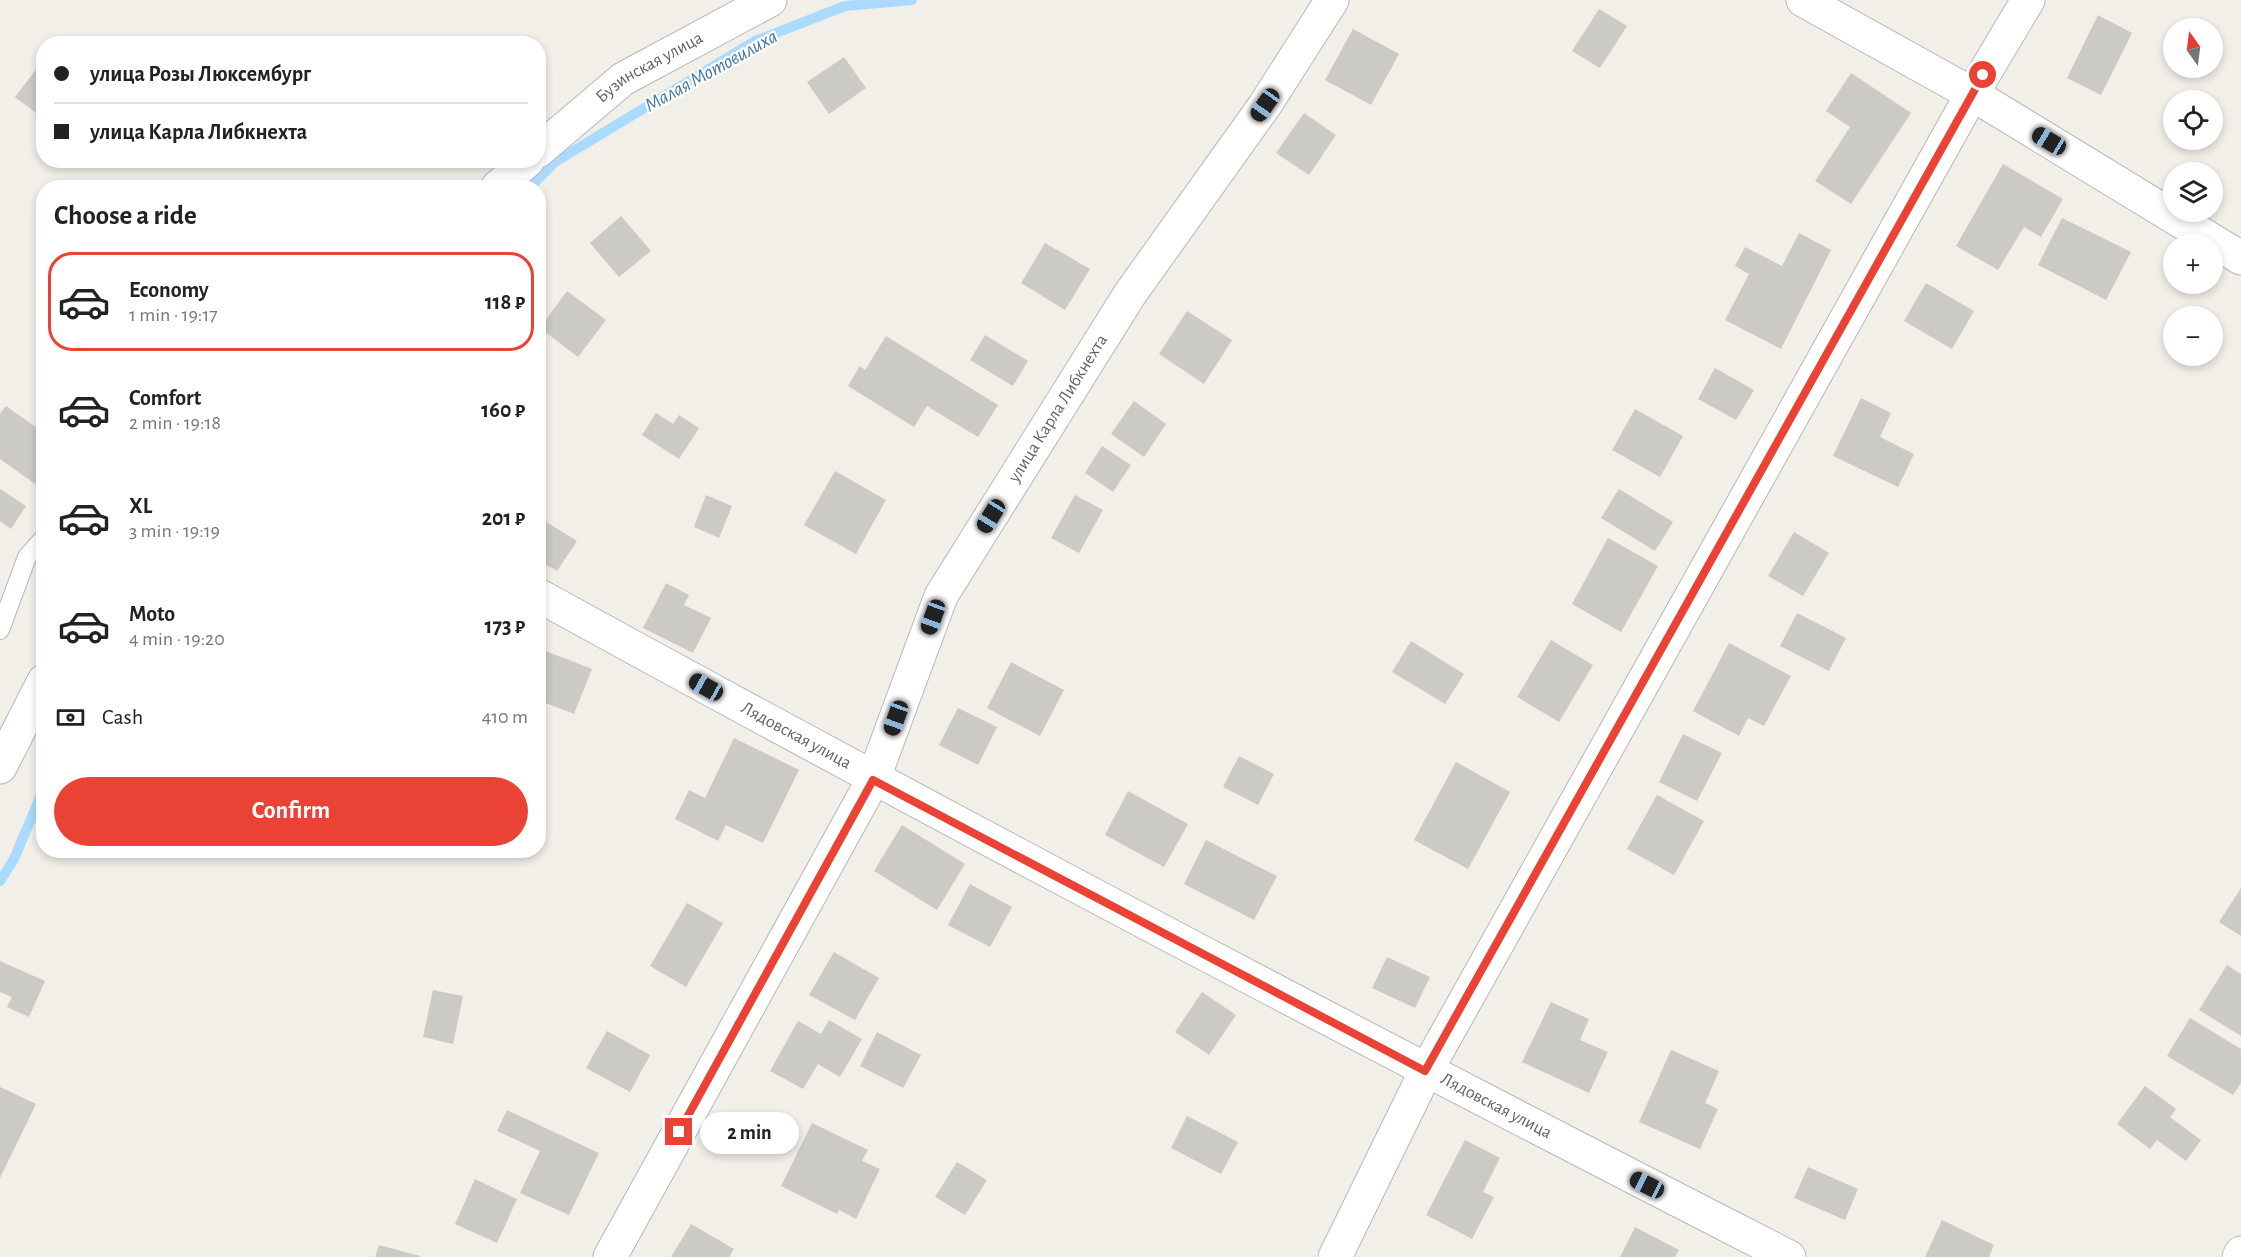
<!DOCTYPE html>
<html lang="en">
<head>
<meta charset="utf-8">
<style>
  :root { --surface:#fff; --page:#f2f2f2; --text:#222; --muted:#767676; --line:#e0e0e0; --accent:#ea4335 }
  body { margin:0; font-family:"Alegreya Sans",sans-serif; background:var(--page); color:var(--text); height:100vh; display:flex; flex-direction:column; font-size:22px; white-space:nowrap }
  * { box-sizing:border-box; margin:0 }
  p { font-size:20px; color:var(--muted) }
  .icon { flex:none; width:33px; height:33px; fill:none; stroke:currentColor; stroke-width:2; stroke-linecap:round; stroke-linejoin:round }
  .map { position:relative; flex:1; overflow:hidden }
  .side { position:absolute; left:36px; top:180px; width:510px; height:678px; display:flex; flex-direction:column; background:var(--surface); border-radius:24px; box-shadow:0 3px 9px #0003 }
  .side>* { flex:none }
  .guide { position:absolute; left:36px; top:36px; width:510px; height:132px; border-radius:24px; box-shadow:0 3px 9px #0003; display:grid; align-content:center; height:132px; padding:0 18px; background:var(--surface) }
  .needle { width:39px; rotate:346deg }
  .fabs { position:absolute; left:2163px; top:18px; display:grid; gap:12px }
  .fabs a { display:grid; place-items:center; width:60px; height:60px; border-radius:50%; background:var(--surface); box-shadow:0 3px 9px #0003; font-size:30px }
  .end { position:absolute; width:27px; height:27px; margin:-14px; border:8px solid #ea4335; background:#fff; box-shadow:0 0 0 3px #fff }
  .from { border-radius:50% }
  .bubble { position:absolute; height:42px; border-radius:21px; background:var(--surface); box-shadow:0 3px 9px #0003; font-size:20px; font-weight:700; line-height:42px; text-align:center }
  .car { position:absolute; width:18px; height:36px; margin:-18px -9px; border-radius:8px; box-shadow:0 0 4px 2px #0007; background:linear-gradient(#222 24%,#8ab4d8 0 40%,#222 0 76%,#8ab4d8 0 86%,#222 0) }
  .guide b { display:flex; align-items:center; gap:21px; height:57px; font-size:22px }
  .guide b+b { border-top:2px solid var(--line) }
  .guide i { width:15px; height:15px; background:var(--text) }
  ul { padding:0; list-style:none }
  li { display:flex; align-items:center; gap:18px; height:99px; margin:0 12px 9px; padding:0 6px; border:3px solid transparent; border-radius:24px }
  li div { flex:1 }
  li b { display:block; font-size:22px }
  li em { font-style:normal; font-weight:700 }
  li.on { border-color:var(--accent) }
  li>.icon { width:54px; height:54px; stroke-width:1.5 }
  h2 { padding:0 18px; font-size:27px; line-height:72px }
  .pay { display:flex; align-items:center; gap:15px; height:66px; padding:0 18px; font-size:22px }
  .pay p { margin-inline-start:auto }
  .primary-button { display:flex; gap:12px; margin-top:auto; padding:12px 18px }
  .primary-button a { flex:1; height:69px; border-radius:36px; background:var(--accent); color:#fff; font-size:24px; font-weight:700; line-height:69px; text-align:center }
  .map>svg:first-child { display:block }
</style>
</head>
<body>
<div class="map">
<svg width="2241" height="1257" viewBox="0 0 2241 1257">
  <rect width="100%" height="100%" fill="#f1efe8"/>
  <g fill="none" stroke-linecap="round" stroke-linejoin="round">
    <!-- stream -->
    <g stroke="#aadaff" stroke-width="10">
      <polyline points="529,188 555,162 755,41 845,6 912,0"/>
      <polyline points="0,881 14,859 44,788"/>
    </g>
  </g>
  <!-- building -->
  <g fill="#cccac5">
    <polygon points="1599,9 1627,26 1600,68 1572,51"/>
    <polygon points="2098,15 2132,33 2101,95 2067,78"/>
    <polygon points="1353,29 1399,54 1371,105 1325,80"/>
    <polygon points="844,57 866,88 829,114 807,82"/>
    <polygon points="44,59 44,119 15,97"/>
    <polygon points="1851,73 1911,113 1851,204 1815,181 1850,127 1826,111"/>
    <polygon points="1304,113 1336,135 1309,175 1276,153"/>
    <polygon points="2003,164 2063,199 2041,237 2024,227 1998,270 1956,246"/>
    <polygon points="621,216 651,251 619,277 590,243"/>
    <polygon points="2062,218 2131,252 2106,300 2038,265"/>
    <polygon points="1799,233 1831,250 1781,349 1725,320 1749,274 1735,266 1745,247 1782,266"/>
    <polygon points="1045,243 1090,269 1065,310 1021,283"/>
    <polygon points="1926,283 1974,311 1952,349 1904,321"/>
    <polygon points="567,291 606,320 578,357 540,328"/>
    <polygon points="1187,311 1232,340 1204,384 1159,354"/>
    <polygon points="985,335 1028,361 1013,386 970,360"/>
    <polygon points="886,336 998,405 978,437 927,406 914,427 848,386 860,366 865,370"/>
    <polygon points="1715,368 1754,390 1736,420 1698,399"/>
    <polygon points="1861,398 1891,413 1880,437 1914,454 1898,487 1833,456"/>
    <polygon points="1134,401 1166,424 1144,457 1111,434"/>
    <polygon points="6,406 44,433 44,473 35,484 0,459 0,414"/>
    <polygon points="1635,409 1683,436 1660,477 1612,450"/>
    <polygon points="656,413 673,424 679,415 699,428 679,459 642,435"/>
    <polygon points="1102,446 1131,465 1113,492 1085,473"/>
    <polygon points="835,471 886,500 856,554 804,525"/>
    <polygon points="0,489 26,506 11,529 0,521"/>
    <polygon points="1619,489 1673,522 1655,551 1601,518"/>
    <polygon points="706,495 732,506 719,538 694,527"/>
    <polygon points="1075,495 1103,510 1079,553 1051,538"/>
    <polygon points="538,517 577,541 557,571 538,560"/>
    <polygon points="1794,532 1829,553 1803,596 1768,576"/>
    <polygon points="1608,538 1658,566 1621,632 1572,604"/>
    <polygon points="666,583 689,595 684,605 711,618 693,653 643,628"/>
    <polygon points="1797,613 1846,638 1829,671 1780,646"/>
    <polygon points="1551,640 1593,665 1559,722 1517,697"/>
    <polygon points="1411,641 1464,674 1445,704 1392,672"/>
    <polygon points="1729,643 1791,676 1764,726 1748,718 1739,736 1693,711"/>
    <polygon points="538,648 592,669 574,714 538,700"/>
    <polygon points="1011,662 1064,690 1040,736 987,708"/>
    <polygon points="958,708 997,727 978,765 939,745"/>
    <polygon points="1683,734 1722,753 1697,801 1659,782"/>
    <polygon points="734,738 799,770 763,843 726,825 718,841 675,819 689,790 705,798"/>
    <polygon points="1239,756 1274,774 1258,805 1223,787"/>
    <polygon points="1456,762 1510,792 1468,869 1414,840"/>
    <polygon points="1128,791 1188,824 1164,867 1105,835"/>
    <polygon points="1657,795 1704,821 1674,875 1627,849"/>
    <polygon points="902,825 965,864 937,910 874,871"/>
    <polygon points="1206,840 1277,876 1254,920 1184,884"/>
    <polygon points="970,884 1012,907 990,947 948,925"/>
    <polygon points="2241,888 2241,936 2219,922"/>
    <polygon points="687,903 723,923 686,987 650,966"/>
    <polygon points="834,952 879,978 855,1020 809,995"/>
    <polygon points="1387,957 1430,977 1415,1008 1372,988"/>
    <polygon points="0,961 45,981 29,1017 7,1007 12,997 0,992"/>
    <polygon points="2227,965 2241,974 2241,1036 2199,1010"/>
    <polygon points="433,990 463,996 453,1044 423,1037"/>
    <polygon points="1202,992 1236,1015 1209,1055 1175,1032"/>
    <polygon points="1551,1002 1589,1019 1580,1040 1608,1052 1589,1093 1522,1062"/>
    <polygon points="2190,1018 2241,1049 2241,1083 2233,1095 2167,1056"/>
    <polygon points="829,1020 862,1039 840,1077 818,1064 803,1089 770,1071 798,1021 821,1034"/>
    <polygon points="607,1031 650,1055 630,1092 586,1068"/>
    <polygon points="877,1032 921,1055 903,1088 860,1066"/>
    <polygon points="1671,1050 1719,1071 1705,1103 1718,1109 1700,1149 1639,1122"/>
    <polygon points="2145,1086 2176,1109 2170,1117 2201,1140 2186,1161 2157,1140 2150,1149 2117,1124"/>
    <polygon points="0,1087 36,1104 0,1178"/>
    <polygon points="507,1110 599,1153 569,1215 520,1193 540,1151 497,1131"/>
    <polygon points="1187,1116 1238,1142 1221,1174 1171,1148"/>
    <polygon points="812,1123 868,1150 862,1161 880,1169 856,1219 839,1210 837,1214 781,1186"/>
    <polygon points="1465,1140 1500,1158 1483,1192 1494,1197 1472,1239 1426,1215"/>
    <polygon points="957,1162 987,1180 965,1215 935,1197"/>
    <polygon points="1808,1167 1858,1189 1845,1220 1794,1198"/>
    <polygon points="475,1179 517,1199 497,1243 455,1224"/>
    <polygon points="1942,1220 1994,1245 1989,1257 1925,1257"/>
    <polygon points="691,1224 734,1249 729,1257 671,1257"/>
    <polygon points="1635,1227 1679,1250 1675,1257 1620,1257"/>
    <polygon points="379,1245 420,1256 420,1257 375,1257"/>
  </g>
  <g fill="none" stroke-linecap="round" stroke-linejoin="round">
    <defs>
      <polyline id="service" points="0,630 27,557 44,538"/>
      <g id="minor">
        <polyline points="1803,0 1972,94 2241,258"/>
        <path id="s1" d="M538 151 623 79 770 0"/>
        <polyline points="497,188 528,160"/>
        <path id="s2" d="M538 595C952 823 1369 1042 1789 1257"/>
        <polyline points="0,767 44,681"/>
        <path id="s3" d="M610 1257 873 780 941 596 1130 294 1265 105 1332 0"/>
        <polyline points="1335,1257 1426,1071 1972,94 2028,0"/>
        <polyline points="2239,1257 2241,1253"/>
      </g>
    </defs>
    <!-- service casing -->
    <use href="#service" stroke="#b5b8bc" stroke-width="20"/>
    <!-- minor casing -->
    <use href="#minor" stroke="#b5b8bc" stroke-width="35"/>
    <!-- service -->
    <use href="#service" stroke="#fff" stroke-width="18"/>
    <!-- minor -->
    <use href="#minor" stroke="#fff" stroke-width="33"/>
  </g>
  <g fill="none" stroke-linecap="round" stroke-linejoin="round">
    <!-- route -->
    <polyline stroke="#ea4335" stroke-width="8" points="679,1132 873,780 1425,1071 1983,75"/>
  </g>
  <g text-anchor="middle" dominant-baseline="central" stroke-width="4.5" stroke-linejoin="round" paint-order="stroke">
    <!-- street labels -->
    <g font-size="18" fill="#5f6368" stroke="#fff">
      <text stroke="none"><textPath href="#s1" startOffset="140">Бузинская улица</textPath></text>
      <text stroke="none"><textPath href="#s3" startOffset="962">улица Карла Либкнехта</textPath></text>
      <text stroke="none"><textPath href="#s2" startOffset="294">Лядовская улица</textPath></text>
      <text stroke="none"><textPath href="#s2" startOffset="1086">Лядовская улица</textPath></text>
    </g>
    <!-- water labels -->
    <g font-size="20" font-style="italic" fill="#4174aa" stroke="#fff">
      <text transform="translate(711 71) rotate(-29)">Малая Мотовилиха</text>
    </g>
  </g>
</svg>
<div class="fabs">
<a><svg class="needle" viewBox="-14 -14 28 28"><path d="M0-13l5 13h-10z" fill="#e53935"/><path d="M0 13l5-13h-10z" fill="#767676"/></svg></a>
<a><svg class="icon" aria-label="locate" viewBox="0 0 24 24"><circle cx="12" cy="12" r="6"/><path d="M12 2v4M12 18v4M2 12h4M18 12h4"/></svg></a>
<a><svg class="icon" aria-label="layers" viewBox="0 0 24 24"><path d="M12 4l9 5-9 5-9-5zM3 14l9 5 9-5"/></svg></a>
<a>+</a>
<a>−</a>
</div>
<i class="end from" style="left:1983px;top:75px"></i>
<i class="end" style="left:679px;top:1132px"></i>
<div class="bubble" style="left:700px;top:1112px;width:99px">2 min</div>
<i class="car" style="left:1265px;top:105px;rotate:215deg"></i>
<i class="car" style="left:2049px;top:141px;rotate:301deg"></i>
<i class="car" style="left:991px;top:516px;rotate:212deg"></i>
<i class="car" style="left:933px;top:617px;rotate:200deg"></i>
<i class="car" style="left:706px;top:687px;rotate:299deg"></i>
<i class="car" style="left:896px;top:718px;rotate:200deg"></i>
<i class="car" style="left:1647px;top:1185px;rotate:297deg"></i>
<div class="guide">
<b><i class="from"></i>улица Розы Люксембург</b>
<b><i></i>улица Карла Либкнехта</b>
</div>
<section class="side">
<h2>Choose a ride</h2>
<ul>
<li class="on"><svg class="icon" aria-label="car" viewBox="0 0 24 24"><path d="M5 17H2v-5l4-1 3-4h7l3 4 3 1v5h-3M9 17h6M6 11h13"/><circle cx="7" cy="17" r="2"/><circle cx="17" cy="17" r="2"/></svg><div><b>Economy</b><p>1 min · 19:17</p></div><em>118 ₽</em></li>
<li><svg class="icon" aria-label="car" viewBox="0 0 24 24"><path d="M5 17H2v-5l4-1 3-4h7l3 4 3 1v5h-3M9 17h6M6 11h13"/><circle cx="7" cy="17" r="2"/><circle cx="17" cy="17" r="2"/></svg><div><b>Comfort</b><p>2 min · 19:18</p></div><em>160 ₽</em></li>
<li><svg class="icon" aria-label="car" viewBox="0 0 24 24"><path d="M5 17H2v-5l4-1 3-4h7l3 4 3 1v5h-3M9 17h6M6 11h13"/><circle cx="7" cy="17" r="2"/><circle cx="17" cy="17" r="2"/></svg><div><b>XL</b><p>3 min · 19:19</p></div><em>201 ₽</em></li>
<li><svg class="icon" aria-label="car" viewBox="0 0 24 24"><path d="M5 17H2v-5l4-1 3-4h7l3 4 3 1v5h-3M9 17h6M6 11h13"/><circle cx="7" cy="17" r="2"/><circle cx="17" cy="17" r="2"/></svg><div><b>Moto</b><p>4 min · 19:20</p></div><em>173 ₽</em></li>
</ul>
<div class="pay"><svg class="icon" aria-label="cash" viewBox="0 0 24 24"><path d="M3 7h18v10H3z"/><circle cx="12" cy="12" r="2"/></svg>Cash<p>410 m</p></div>
<div class="primary-button"><a>Confirm</a></div>
</section>
</div>
</body>
</html>
